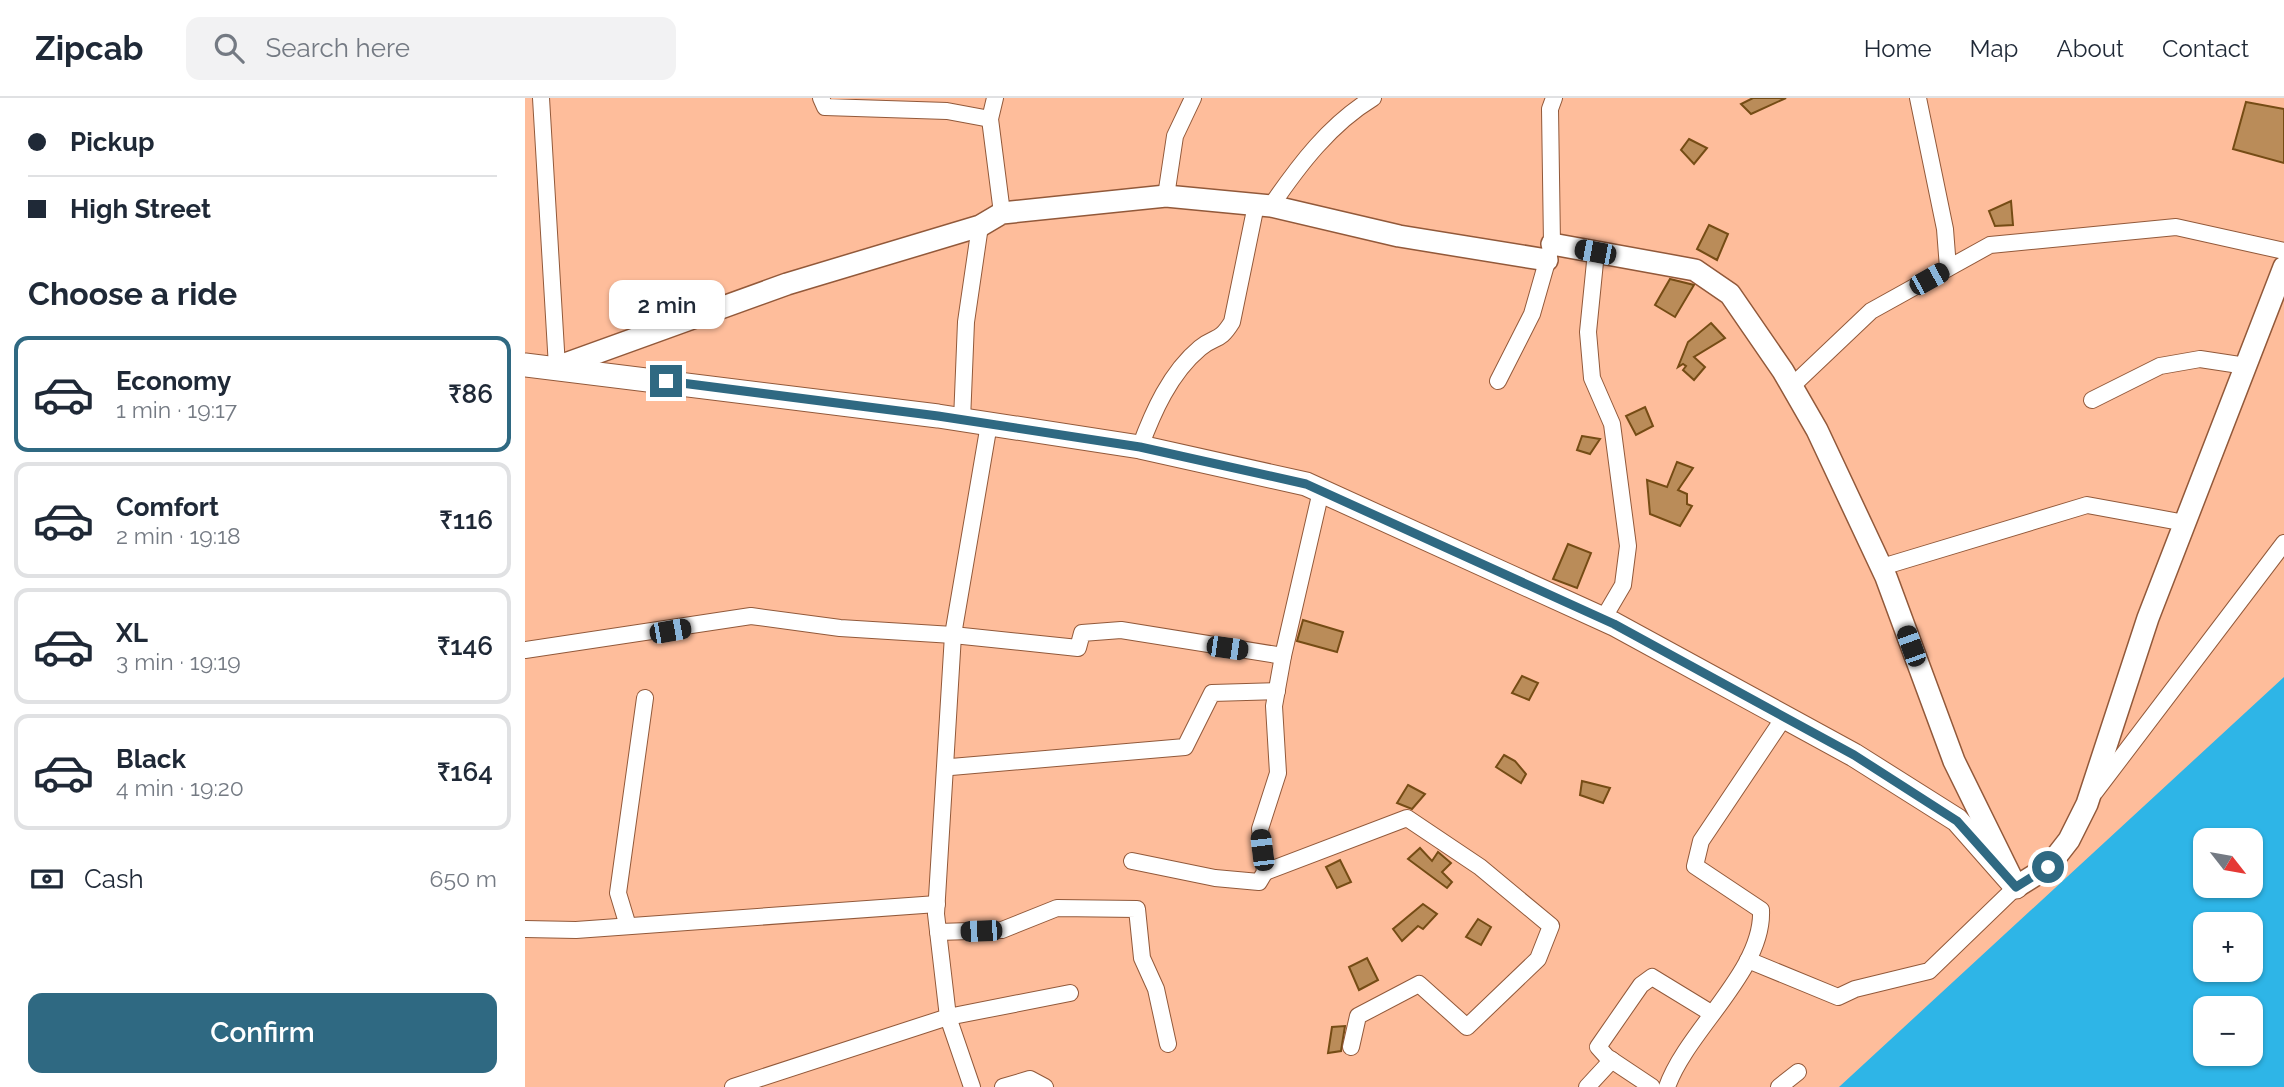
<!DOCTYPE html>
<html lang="en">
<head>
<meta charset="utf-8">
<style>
  :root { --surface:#fff; --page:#f2f2f3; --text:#1f2937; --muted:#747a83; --line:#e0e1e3; --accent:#2f6982 }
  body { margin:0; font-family:Raleway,sans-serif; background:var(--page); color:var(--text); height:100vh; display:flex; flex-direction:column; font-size:26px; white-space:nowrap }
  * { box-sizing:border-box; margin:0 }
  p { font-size:23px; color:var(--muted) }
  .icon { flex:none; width:38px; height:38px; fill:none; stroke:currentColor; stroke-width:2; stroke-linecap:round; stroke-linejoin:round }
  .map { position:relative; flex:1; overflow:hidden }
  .details { display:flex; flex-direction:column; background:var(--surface); width:525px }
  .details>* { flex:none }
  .guide { display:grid; align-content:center; height:154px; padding:0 28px; background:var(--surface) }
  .needle { width:46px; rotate:121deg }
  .fabs { position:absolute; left:1668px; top:730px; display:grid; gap:14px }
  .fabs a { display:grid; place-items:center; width:70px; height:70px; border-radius:14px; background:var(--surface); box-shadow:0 2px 5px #0004; font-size:35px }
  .end { position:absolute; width:32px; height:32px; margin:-16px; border:9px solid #2f6982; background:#fff; box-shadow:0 0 0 4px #fff }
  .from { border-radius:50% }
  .bubble { position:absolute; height:49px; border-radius:14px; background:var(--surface); box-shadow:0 2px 5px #0004; font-size:23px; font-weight:600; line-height:49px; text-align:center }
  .car { position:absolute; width:21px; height:42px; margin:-21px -10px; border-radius:9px; box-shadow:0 0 5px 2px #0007; background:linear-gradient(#222 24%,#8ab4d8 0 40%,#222 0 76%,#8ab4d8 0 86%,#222 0) }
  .guide b { display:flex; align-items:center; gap:24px; height:66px; font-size:26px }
  .guide b+b { border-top:2px solid var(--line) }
  .guide i { width:18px; height:18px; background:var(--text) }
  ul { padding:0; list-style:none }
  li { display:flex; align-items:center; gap:21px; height:116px; margin:0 14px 10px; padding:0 14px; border:4px solid var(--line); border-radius:14px }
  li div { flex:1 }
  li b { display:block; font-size:26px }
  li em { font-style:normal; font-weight:600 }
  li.on { border-color:var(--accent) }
  li>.icon { width:63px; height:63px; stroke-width:1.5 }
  h2 { padding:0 28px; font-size:32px; line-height:84px }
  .pay { display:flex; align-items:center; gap:18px; height:77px; padding:0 28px; font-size:26px }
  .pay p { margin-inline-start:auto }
  .cta { display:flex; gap:14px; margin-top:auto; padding:14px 28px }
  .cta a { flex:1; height:80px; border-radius:14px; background:var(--accent); color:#fff; font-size:28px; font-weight:600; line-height:80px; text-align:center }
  header { display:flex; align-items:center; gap:42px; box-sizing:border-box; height:98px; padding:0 35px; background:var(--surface); border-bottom:2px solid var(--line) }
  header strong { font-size:33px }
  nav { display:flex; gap:38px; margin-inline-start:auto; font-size:24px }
  .search { width:490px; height:63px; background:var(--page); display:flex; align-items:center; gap:18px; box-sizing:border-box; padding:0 24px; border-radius:14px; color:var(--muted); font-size:26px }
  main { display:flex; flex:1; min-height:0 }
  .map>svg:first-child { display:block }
</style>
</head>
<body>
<header>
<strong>Zipcab</strong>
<div class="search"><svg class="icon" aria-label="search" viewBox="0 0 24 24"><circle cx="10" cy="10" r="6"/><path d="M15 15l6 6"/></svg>Search here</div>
<nav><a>Home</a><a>Map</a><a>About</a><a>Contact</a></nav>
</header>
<main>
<section class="details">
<div class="guide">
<b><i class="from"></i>Pickup</b>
<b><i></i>High Street</b>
</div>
<h2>Choose a ride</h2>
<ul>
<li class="on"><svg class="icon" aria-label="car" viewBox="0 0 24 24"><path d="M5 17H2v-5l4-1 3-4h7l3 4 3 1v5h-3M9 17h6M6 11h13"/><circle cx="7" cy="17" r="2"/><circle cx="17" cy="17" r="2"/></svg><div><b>Economy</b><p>1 min · 19:17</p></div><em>₹86</em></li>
<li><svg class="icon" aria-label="car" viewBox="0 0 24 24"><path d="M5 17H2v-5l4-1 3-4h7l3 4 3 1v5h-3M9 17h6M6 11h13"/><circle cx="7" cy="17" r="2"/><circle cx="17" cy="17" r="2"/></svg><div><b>Comfort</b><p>2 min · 19:18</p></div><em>₹116</em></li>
<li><svg class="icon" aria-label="car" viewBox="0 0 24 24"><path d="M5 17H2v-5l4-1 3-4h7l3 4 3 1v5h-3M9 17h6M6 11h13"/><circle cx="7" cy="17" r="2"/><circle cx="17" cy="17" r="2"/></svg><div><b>XL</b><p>3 min · 19:19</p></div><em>₹146</em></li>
<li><svg class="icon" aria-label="car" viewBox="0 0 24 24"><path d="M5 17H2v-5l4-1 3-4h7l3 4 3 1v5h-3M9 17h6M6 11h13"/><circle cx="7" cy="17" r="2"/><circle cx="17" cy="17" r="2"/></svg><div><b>Black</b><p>4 min · 19:20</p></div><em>₹164</em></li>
</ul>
<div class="pay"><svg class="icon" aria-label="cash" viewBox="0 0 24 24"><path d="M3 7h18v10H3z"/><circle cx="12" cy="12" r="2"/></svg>Cash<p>650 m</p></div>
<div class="cta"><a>Confirm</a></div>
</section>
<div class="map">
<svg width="1759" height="989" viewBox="0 0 1759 989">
  <rect width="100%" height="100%" fill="#febd9b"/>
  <!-- water -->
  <path fill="#2eb5e7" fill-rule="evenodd" d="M1759 579V989H1314ZM1680 742H1726V788H1680ZM1680 826H1726V872H1680ZM1680 910H1726V956H1680Z"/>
  <!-- building -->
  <g fill="#ba8c59" stroke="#754c15" stroke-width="2">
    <polygon points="1228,0 1261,0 1226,16 1216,6"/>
    <polygon points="1721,4 1759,11 1759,65 1708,51"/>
    <polygon points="1164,41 1182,50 1169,66 1156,52"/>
    <polygon points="1486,103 1488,127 1470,128 1464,113"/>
    <polygon points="1184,127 1203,136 1192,162 1172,151"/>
    <polygon points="1145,181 1169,187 1150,219 1130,207"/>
    <polygon points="1186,225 1200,240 1169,259 1180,269 1169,282 1158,272 1161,268 1158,266 1153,269 1163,244"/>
    <polygon points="1120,309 1128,328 1111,337 1101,318"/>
    <polygon points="1057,338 1075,341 1065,356 1052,352"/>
    <polygon points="1152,364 1168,370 1153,392 1162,396 1162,406 1167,408 1155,428 1125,416 1122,382 1142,389"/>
    <polygon points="1043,446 1066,455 1052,490 1028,481"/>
    <polygon points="778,522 818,534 812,554 772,543"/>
    <polygon points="997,578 1013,585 1004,602 987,595"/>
    <polygon points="979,657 990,663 1001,676 996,685 971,669"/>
    <polygon points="1057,683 1085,690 1078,705 1055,697"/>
    <polygon points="883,687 900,696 887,711 872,705"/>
    <polygon points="895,750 907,763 913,754 926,765 917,774 927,784 922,790 883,761"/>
    <polygon points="815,762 826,784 812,790 801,769"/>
    <polygon points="898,806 912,816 898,831 893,828 877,843 868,831"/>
    <polygon points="953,821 966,829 956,847 941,839"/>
    <polygon points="842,860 853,882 834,892 824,869"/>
    <polygon points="820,928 816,953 803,955 807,929"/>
  </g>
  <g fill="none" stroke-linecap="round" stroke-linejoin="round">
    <defs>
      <g id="street">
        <polyline points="16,0 32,269"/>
        <polyline points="296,0 300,9 422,13 465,21"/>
        <polyline points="470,0 465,21 477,115"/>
        <polyline points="1393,0 1420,131 1423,170"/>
        <polyline points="641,98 650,38 668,0"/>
        <path d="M746 108C774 67 805 26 848 0"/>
        <polyline points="1071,154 1063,234 1067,280 1087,326 1103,448 1098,487 1078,521"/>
        <polyline points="973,283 1007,216 1027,146 1025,11 1029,0"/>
        <polyline points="1267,288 1346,213 1465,147 1651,129 1759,153"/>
        <polyline points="1567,302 1635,268 1675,261 1721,268"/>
        <polyline points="437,322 441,224 455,128"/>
        <path d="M615 349C628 314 645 275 675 250 691 237 694 245 707 224L731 107"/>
        <polyline points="1357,469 1562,407 1660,425"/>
        <polyline points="0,552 226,518 315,530 428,537 553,550 557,535 596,532 758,558"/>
        <polyline points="426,669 660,649 687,595 752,593"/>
        <polyline points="1570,694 1759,445"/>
        <polyline points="607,763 690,780 734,784 740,774 735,731 753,675 749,608 758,558 796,393"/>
        <polyline points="740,774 882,720 955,769 1026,828 1013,861 942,929 894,886 833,918 826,949"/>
        <polyline points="103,828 93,795 120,600"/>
        <polyline points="0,831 51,832 412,806"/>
        <polyline points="413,834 477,832 532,810 612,811 617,860 631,891 643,946"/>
        <polyline points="1223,862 1313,899 1330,891 1404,873 1491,789"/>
        <polyline points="208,989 423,919 545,895"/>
        <polyline points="447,989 423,919 411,816 428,537 464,326"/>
        <polyline points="478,989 505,981 520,989"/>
        <polyline points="1062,989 1087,962"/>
        <polyline points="1127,989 1082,959 1073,949 1116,887 1127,879 1186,915"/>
        <path d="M1142 989C1162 932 1239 873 1236 812L1170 768 1176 743 1260 618"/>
        <polyline points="1254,989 1273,974"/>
      </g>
      <g id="secondary">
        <polyline points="1027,146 1170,172 1205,196 1258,273 1292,332 1361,479 1429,663 1491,789 1523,769 1544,742 1562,706 1623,520 1759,169"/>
        <polyline points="32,269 262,186 455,128 477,115 641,98 746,108 874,138 1022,162"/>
      </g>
      <polyline id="primary" points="0,267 413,318 615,349 781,386 1089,526 1329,657 1432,722 1491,789"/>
    </defs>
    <!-- street casing -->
    <use href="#street" stroke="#92593a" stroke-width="18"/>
    <!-- secondary casing -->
    <use href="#secondary" stroke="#92593a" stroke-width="24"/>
    <!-- primary casing -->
    <use href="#primary" stroke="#92593a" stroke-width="25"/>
    <!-- street -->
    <use href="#street" stroke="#fff" stroke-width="16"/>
    <!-- secondary -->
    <use href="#secondary" stroke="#fff" stroke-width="21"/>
    <!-- primary -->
    <use href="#primary" stroke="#fff" stroke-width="23"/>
  </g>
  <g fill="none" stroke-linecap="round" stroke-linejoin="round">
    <!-- route -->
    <polyline stroke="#2f6982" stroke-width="9" points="141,283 413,318 615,349 781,386 1089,526 1329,657 1432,723 1491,789 1523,769"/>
  </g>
</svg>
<div class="fabs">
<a><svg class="needle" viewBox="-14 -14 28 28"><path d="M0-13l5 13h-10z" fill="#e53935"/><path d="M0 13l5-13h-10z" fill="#747a83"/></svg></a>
<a>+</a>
<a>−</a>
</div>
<i class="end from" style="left:1523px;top:769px"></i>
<i class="end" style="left:141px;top:283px"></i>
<div class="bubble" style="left:84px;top:182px;width:116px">2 min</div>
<i class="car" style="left:1070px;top:154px;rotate:281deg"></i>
<i class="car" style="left:1404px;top:181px;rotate:61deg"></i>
<i class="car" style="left:145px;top:533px;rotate:80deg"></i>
<i class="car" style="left:1386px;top:548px;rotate:340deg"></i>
<i class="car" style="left:702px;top:550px;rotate:98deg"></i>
<i class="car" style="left:737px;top:752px;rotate:353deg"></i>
<i class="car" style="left:456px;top:833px;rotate:268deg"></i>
</div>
</main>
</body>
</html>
